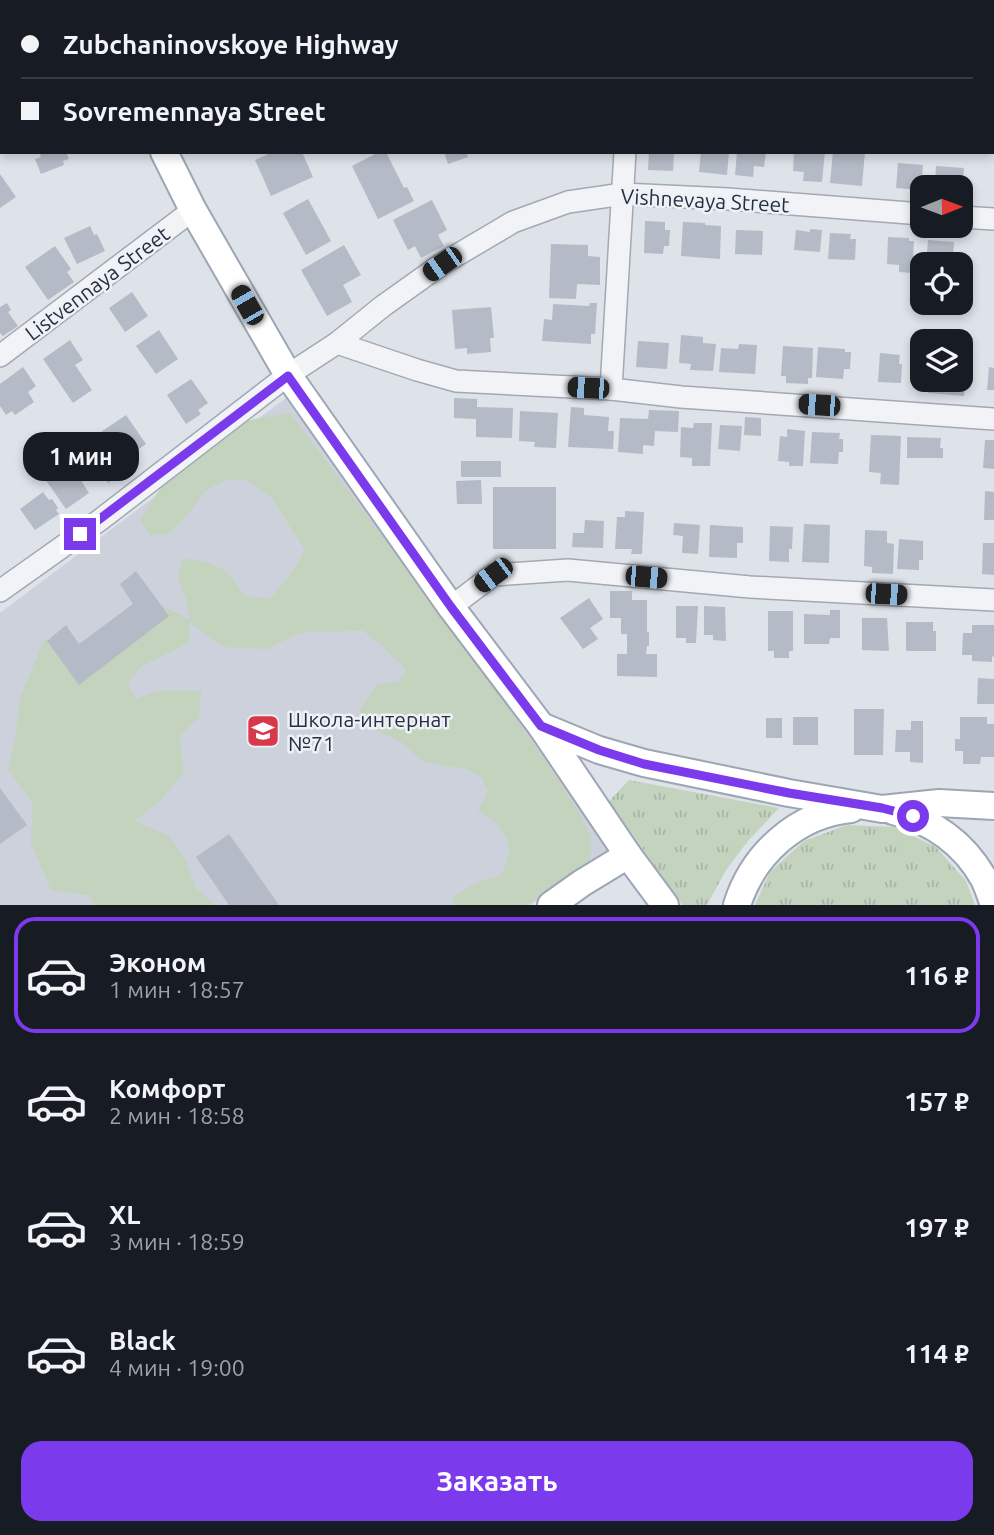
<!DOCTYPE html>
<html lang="ru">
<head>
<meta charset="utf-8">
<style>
  :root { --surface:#171b24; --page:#242831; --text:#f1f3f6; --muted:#9ea1a6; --line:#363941; --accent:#7c3aed }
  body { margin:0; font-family:Ubuntu,sans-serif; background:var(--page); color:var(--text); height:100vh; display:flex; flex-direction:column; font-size:26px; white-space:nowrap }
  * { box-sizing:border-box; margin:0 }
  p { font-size:23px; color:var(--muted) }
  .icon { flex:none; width:38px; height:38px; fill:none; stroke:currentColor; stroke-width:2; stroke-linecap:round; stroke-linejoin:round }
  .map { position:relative; height:905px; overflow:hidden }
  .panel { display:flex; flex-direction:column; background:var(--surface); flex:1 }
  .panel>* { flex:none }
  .banner { position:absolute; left:0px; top:0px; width:994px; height:154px; box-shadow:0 4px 10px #0003; display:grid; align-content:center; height:154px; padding:0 21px; background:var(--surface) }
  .needle { width:46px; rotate:89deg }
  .buttons { position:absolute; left:910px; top:175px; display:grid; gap:14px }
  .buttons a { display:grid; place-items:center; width:63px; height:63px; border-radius:14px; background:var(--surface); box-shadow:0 4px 10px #0003; font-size:35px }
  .end { position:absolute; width:32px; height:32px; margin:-16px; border:9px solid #7c3aed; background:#fff; box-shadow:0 0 0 4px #fff }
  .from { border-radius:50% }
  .bubble { position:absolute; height:49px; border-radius:21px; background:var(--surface); box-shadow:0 4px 10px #0003; font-size:23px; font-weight:700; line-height:49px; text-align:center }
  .car { position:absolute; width:21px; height:42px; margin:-21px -10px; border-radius:9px; box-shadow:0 0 5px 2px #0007; background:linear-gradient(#222 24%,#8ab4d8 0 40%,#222 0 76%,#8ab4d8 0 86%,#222 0) }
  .banner b { display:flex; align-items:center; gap:24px; height:66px; font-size:26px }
  .banner b+b { border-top:2px solid var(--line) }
  .banner i { width:18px; height:18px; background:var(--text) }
  ul { padding:12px 0 0; list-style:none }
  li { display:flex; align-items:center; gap:21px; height:116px; margin:0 14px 10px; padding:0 7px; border:4px solid transparent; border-radius:21px }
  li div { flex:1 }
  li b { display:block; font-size:26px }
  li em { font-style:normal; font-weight:700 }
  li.on { border-color:var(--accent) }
  li>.icon { width:63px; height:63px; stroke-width:1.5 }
  .primary-button { display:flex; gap:14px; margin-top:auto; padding:14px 21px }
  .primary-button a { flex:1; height:80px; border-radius:21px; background:var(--accent); color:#fff; font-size:28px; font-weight:700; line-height:80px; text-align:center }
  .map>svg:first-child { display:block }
</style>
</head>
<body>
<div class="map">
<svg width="994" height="905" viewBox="0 0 994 905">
  <defs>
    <pattern id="grass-tufts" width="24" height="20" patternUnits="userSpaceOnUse" patternTransform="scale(1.75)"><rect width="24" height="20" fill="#c3d3be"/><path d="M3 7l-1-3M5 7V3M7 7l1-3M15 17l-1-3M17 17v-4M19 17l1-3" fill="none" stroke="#a7b5a4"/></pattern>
  </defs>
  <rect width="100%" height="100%" fill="#dee2e9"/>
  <!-- built -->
  <polygon fill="#ccd1db" points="286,398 612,849 530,905 0,905 0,613"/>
  <!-- grass -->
  <g fill="url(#grass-tufts)">
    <polygon points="629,780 779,808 748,841 726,870 707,905 682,905 609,801"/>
    <polygon points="847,825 894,827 936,847 966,881 975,905 755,905 770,872 804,841"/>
  </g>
  <!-- park -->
  <path fill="#c3d3be" d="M290 413 466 648 545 760 577 809 591 837 590 862 527 905H453V897L479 881 501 876C503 868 510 857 509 848 507 831 491 819 478 810L488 791 481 777 464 768 450 767 422 761 403 743 373 729 359 710 377 685 399 681 407 670 381 645 362 630 336 632 308 631 286 639 269 649 223 647 192 624 190 620 188 643 142 666 127 683 136 699 158 691H201L199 717 179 737 184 772 161 800 135 821 169 836 185 859 196 888 215 905H94L88 895 51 890 31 843 33 804 8 769 16 734 20 698 44 640H69L82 661 160 604 190 620 186 599 178 577 182 558 206 562 226 571 245 596 270 599 292 572 305 550 271 497 245 479 226 480 205 491 188 514 170 533 150 536 140 519 162 486 244 421Z"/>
  <!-- building -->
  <g fill="#b5bbc6">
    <polygon points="39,152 66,152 69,159 63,161 64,165 41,174 35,159 41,157"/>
    <polygon points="273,152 302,152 313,177 271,196 255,160"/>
    <polygon points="379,152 386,152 404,188 407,187 414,201 378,219 352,166"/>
    <polygon points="444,152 466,152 468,157 448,164"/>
    <polygon points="649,152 674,152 673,171 648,170"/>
    <polygon points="701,152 729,152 727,175 699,172"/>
    <polygon points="737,152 766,152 764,167 754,166 753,177 735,175"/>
    <polygon points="794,152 825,152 822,182 803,181 804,172 793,171"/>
    <polygon points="833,152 865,152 862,186 830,183"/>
    <polygon points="898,163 923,165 921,190 896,188"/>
    <polygon points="936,166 964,168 962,187 935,187"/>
    <polygon points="0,174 16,197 0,208"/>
    <polygon points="308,199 331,241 306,255 283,213"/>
    <polygon points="432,200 447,230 438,235 444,246 421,258 415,246 408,250 393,220"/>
    <polygon points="645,221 665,222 665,230 670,230 669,246 664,246 663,254 644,253"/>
    <polygon points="683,222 705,223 705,225 721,226 720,259 681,256"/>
    <polygon points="90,226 94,235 97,234 105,251 77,264 64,238"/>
    <polygon points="810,229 822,230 820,252 794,250 796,230 810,232"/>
    <polygon points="736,230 763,231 762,255 735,254"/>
    <polygon points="830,233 851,234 850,239 856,239 855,260 828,259"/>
    <polygon points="888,237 909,238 909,241 914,241 912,273 899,272 899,265 887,264"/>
    <polygon points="928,240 954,242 953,256 956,256 956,264 926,264"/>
    <polygon points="551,244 588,245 588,256 600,257 600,285 577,284 576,299 549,298"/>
    <polygon points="344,245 361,275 343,285 352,302 327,316 301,270"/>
    <polygon points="55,246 71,269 67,272 74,282 48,300 25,267"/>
    <polygon points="132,292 148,316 125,332 109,308"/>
    <polygon points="7,303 11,310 8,312 18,326 3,336 0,333 0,307"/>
    <polygon points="590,303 597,303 595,334 591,334 591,344 542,341 544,319 552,320 553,304 589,306"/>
    <polygon points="491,307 494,338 490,338 491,352 467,354 467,348 455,349 452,310"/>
    <polygon points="159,330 178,359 156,374 136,346"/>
    <polygon points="681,335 703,337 703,343 716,344 713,371 690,370 691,364 679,363"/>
    <polygon points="70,340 83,360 75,365 92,390 73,403 43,359"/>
    <polygon points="638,341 669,343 667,369 636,367"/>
    <polygon points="739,344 757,345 755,374 719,372 721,348 738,349"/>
    <polygon points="783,346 813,348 812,378 808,378 808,384 786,383 786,376 781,376"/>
    <polygon points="818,347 845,349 845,352 851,352 850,369 844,369 843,379 816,377"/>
    <polygon points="880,353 900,355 899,364 902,364 901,383 878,382"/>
    <polygon points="23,367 36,386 28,392 34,402 15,415 12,411 6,415 0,406 0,384"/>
    <polygon points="989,367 994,368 994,390 987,390"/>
    <polygon points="191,379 208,403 198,410 201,414 186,424 167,395"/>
    <polygon points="929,380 955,380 954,384 965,384 964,396 928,393"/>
    <polygon points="454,398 477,399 477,407 513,408 512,438 476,437 476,419 454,418"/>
    <polygon points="571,407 584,408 584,415 609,417 608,431 614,431 613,449 568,447"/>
    <polygon points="649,410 679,411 678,432 655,431 654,446 643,445 643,454 618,452 620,418 648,419"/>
    <polygon points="520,411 558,413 556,448 534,447 535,442 519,441"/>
    <polygon points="126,415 146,444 133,453 139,461 108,483 92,460 105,450 95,436"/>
    <polygon points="745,417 761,418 761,436 744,435"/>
    <polygon points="694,423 712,423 710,466 692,466 692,458 680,457 681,427 693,428"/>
    <polygon points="720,425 742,426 740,451 718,449"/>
    <polygon points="787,429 805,431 803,466 789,466 789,462 778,461 780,436 787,437"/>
    <polygon points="812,432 840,433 839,439 843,439 843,452 839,452 838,464 810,463"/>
    <polygon points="871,435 901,436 899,485 880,484 881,473 869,472"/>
    <polygon points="907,437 941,438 940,448 943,448 943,458 907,458"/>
    <polygon points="985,440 994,440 994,469 983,468"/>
    <rect x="461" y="461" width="40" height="16"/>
    <polygon points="69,462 89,493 66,509 45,479"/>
    <polygon points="481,480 482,504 457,504 456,481"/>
    <rect x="493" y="487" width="63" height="62"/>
    <polygon points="985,491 994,492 994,520 984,520"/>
    <polygon points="43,492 49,500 52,499 58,508 56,510 59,514 35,530 20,509"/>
    <polygon points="625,511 644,512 642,554 631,554 632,549 615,549 617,517 625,517"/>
    <polygon points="585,520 604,521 603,548 572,547 573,533 584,533"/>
    <polygon points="674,523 700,525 698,554 682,553 683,536 673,535"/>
    <polygon points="804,524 830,525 829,563 802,562"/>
    <polygon points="710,525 743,527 743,543 737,543 737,558 709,557"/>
    <polygon points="770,526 793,527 792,549 789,549 789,562 769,561"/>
    <polygon points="865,530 887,531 887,543 894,544 893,574 872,573 872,567 864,566"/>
    <polygon points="899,539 923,541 923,560 919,560 919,570 897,569"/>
    <polygon points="983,543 994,543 994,575 982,574"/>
    <polygon points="136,571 169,616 79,685 47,641 66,625 79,644 133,604 120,584"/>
    <polygon points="610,591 632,591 632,600 647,600 647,632 649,632 649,646 647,646 646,654 657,654 657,677 617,676 617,654 627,654 627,634 621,634 621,618 610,618"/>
    <polygon points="589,598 603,619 590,628 598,639 583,649 560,618"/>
    <polygon points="676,606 698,606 696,643 686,643 686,638 676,638"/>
    <polygon points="704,606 725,607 726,641 713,640 713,635 704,635"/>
    <polygon points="830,610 840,610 840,638 830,638 829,644 804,644 804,614 830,615"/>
    <polygon points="768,611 793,611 793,651 789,651 789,658 774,658 774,651 768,651"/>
    <polygon points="862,618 887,618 889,651 862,650"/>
    <polygon points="906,622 933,622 933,631 936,631 936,651 906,651"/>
    <polygon points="972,625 994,625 994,657 992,656 992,662 972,661 972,655 962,655 963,633 972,633"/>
    <polygon points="978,678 994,679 994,704 977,704"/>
    <polygon points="854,709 884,709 883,755 854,755"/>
    <rect x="793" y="717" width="25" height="28"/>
    <polygon points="960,717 987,717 987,724 994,724 994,757 981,757 980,764 963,764 963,751 955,751 955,739 960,739"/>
    <rect x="766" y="718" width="16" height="20"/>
    <polygon points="911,721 923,721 923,763 910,762 910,752 895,752 896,730 911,730"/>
    <polygon points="0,788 27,825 0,844"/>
    <polygon points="229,834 279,905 229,905 196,857"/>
  </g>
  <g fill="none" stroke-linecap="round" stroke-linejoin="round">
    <defs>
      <g id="minor">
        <polyline points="634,2 634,0"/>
        <polyline points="992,24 994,24"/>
        <polyline points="0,139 2,138"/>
        <polyline points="961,217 994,219"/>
        <polyline points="337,343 417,370 456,381 611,389 681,397 994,419"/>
        <polyline points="0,356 193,210"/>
        <polyline points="611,389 625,152"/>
        <polyline points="0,591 100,520 288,375 337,343 383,306 442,264 513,222 568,202 623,194 728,199 922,214"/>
        <polyline points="451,607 493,575 568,570 750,587 994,600"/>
      </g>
      <g id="major">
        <polyline points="95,0 96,2"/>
        <polyline points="164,152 193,210 288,375 451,607 541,726 628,855 665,905"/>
        <polyline points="541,726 599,750 644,763 789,793 882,809 939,803 994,806"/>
        <path d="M893 811C932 821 964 843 984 879 988 887 991 897 994 905"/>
        <polyline points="551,905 582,883 628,855"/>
        <path d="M737 905C753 854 797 814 851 809"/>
      </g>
    </defs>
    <!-- minor casing -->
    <use href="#minor" stroke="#a3a9b3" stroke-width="24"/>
    <!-- major casing -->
    <use href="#major" stroke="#9ca6b5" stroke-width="30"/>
    <!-- minor -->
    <use href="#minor" stroke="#f1f3f7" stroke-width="21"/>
    <!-- major -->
    <use href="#major" stroke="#fff" stroke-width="26"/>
  </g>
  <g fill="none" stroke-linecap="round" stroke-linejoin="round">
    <!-- route -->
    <polyline stroke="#7c3aed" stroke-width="9" points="80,534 288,376 451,607 541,726 599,750 644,764 789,793 882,808 913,816"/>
  </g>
  <!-- icons -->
  <defs>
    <symbol id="school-square" viewBox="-11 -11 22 22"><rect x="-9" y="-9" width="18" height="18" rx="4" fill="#d8384b" stroke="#eef1f6"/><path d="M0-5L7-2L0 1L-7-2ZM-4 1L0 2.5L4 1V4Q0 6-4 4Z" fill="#fff"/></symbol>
  </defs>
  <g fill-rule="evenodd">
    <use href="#school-square" x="244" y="712" width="38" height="38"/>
  </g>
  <g text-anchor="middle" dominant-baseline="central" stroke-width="5" stroke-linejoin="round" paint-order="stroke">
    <!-- street labels -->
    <g font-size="21" fill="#262f41" stroke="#eef1f6">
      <text transform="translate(705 200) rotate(3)">Vishnevaya Street</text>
      <text transform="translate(97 283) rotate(-37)">Listvennaya Street</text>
    </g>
    <!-- poi labels -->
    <g font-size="21" fill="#262f41" stroke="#eef1f6" text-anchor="start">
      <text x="288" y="719">Школа-интернат<tspan x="288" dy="24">№71</tspan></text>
    </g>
  </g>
</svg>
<div class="buttons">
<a><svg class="needle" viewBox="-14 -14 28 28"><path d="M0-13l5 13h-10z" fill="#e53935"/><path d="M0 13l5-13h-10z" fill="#9ea1a6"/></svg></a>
<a><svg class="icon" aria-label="locate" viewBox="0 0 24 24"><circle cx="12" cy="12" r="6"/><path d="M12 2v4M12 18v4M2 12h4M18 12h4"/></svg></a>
<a><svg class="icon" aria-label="layers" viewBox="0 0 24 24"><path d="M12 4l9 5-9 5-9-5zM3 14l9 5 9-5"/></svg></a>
</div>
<i class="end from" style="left:913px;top:816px"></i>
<i class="end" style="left:80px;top:534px"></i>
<div class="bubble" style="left:23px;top:432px;width:116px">1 мин</div>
<i class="car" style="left:442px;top:264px;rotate:235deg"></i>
<i class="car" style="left:247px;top:305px;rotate:330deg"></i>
<i class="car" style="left:588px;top:388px;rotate:273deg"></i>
<i class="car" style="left:819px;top:405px;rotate:274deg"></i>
<i class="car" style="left:493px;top:575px;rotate:233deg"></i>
<i class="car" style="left:646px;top:577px;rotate:95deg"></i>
<i class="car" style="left:886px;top:594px;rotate:93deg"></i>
<div class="banner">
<b><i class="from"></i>Zubchaninovskoye Highway</b>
<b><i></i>Sovremennaya Street</b>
</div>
</div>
<section class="panel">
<ul>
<li class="on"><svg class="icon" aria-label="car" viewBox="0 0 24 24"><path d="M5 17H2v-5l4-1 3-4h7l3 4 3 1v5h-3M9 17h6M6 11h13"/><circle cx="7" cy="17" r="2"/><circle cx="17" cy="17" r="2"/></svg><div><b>Эконом</b><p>1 мин · 18:57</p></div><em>116 ₽</em></li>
<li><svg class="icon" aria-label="car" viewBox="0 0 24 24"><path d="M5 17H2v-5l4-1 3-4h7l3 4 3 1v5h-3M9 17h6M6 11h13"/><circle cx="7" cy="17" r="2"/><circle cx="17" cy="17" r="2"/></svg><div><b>Комфорт</b><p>2 мин · 18:58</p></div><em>157 ₽</em></li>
<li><svg class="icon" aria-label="car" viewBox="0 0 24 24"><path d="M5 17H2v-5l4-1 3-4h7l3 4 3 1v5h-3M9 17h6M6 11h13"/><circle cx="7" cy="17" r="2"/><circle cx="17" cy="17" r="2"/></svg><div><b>XL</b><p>3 мин · 18:59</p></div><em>197 ₽</em></li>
<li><svg class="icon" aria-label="car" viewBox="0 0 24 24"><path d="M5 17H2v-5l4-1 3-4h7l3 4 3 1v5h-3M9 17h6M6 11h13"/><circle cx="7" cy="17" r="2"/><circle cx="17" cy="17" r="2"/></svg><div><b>Black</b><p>4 мин · 19:00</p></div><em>114 ₽</em></li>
</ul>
<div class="primary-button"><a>Заказать</a></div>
</section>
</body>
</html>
